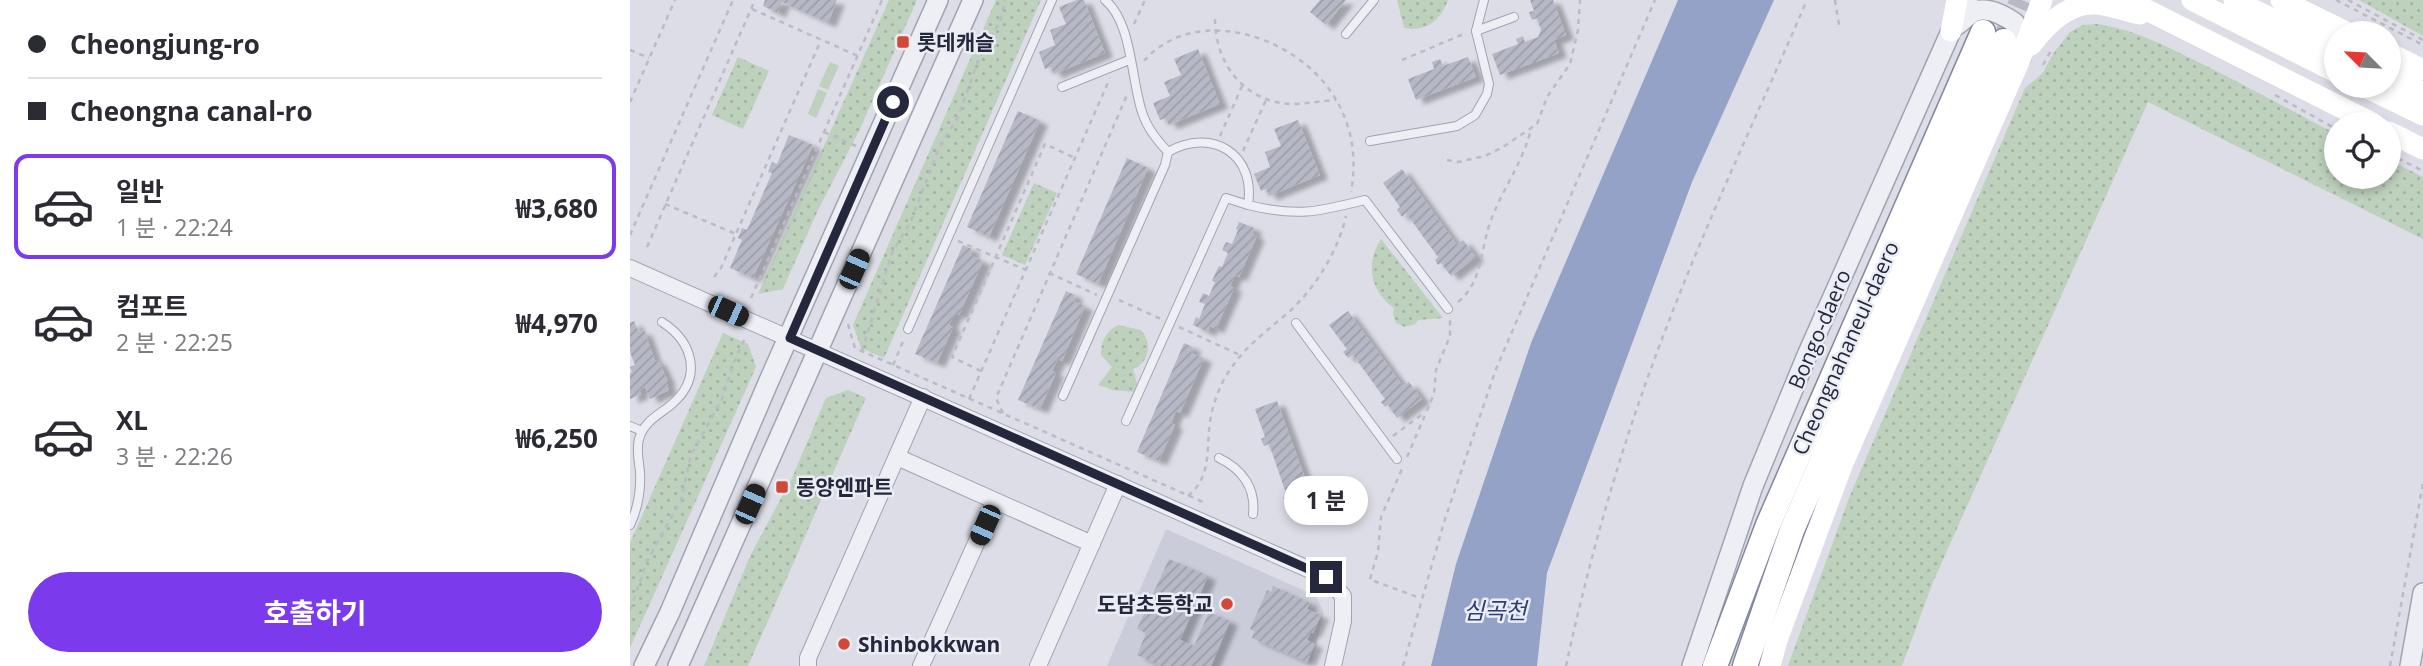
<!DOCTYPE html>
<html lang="ko">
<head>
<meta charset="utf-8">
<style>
  :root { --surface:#fff; --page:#f7f7f7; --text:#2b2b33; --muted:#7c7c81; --line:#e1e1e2; --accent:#7c3aed }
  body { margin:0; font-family:"Open Sans","Noto Sans KR",sans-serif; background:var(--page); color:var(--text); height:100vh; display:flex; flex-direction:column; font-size:26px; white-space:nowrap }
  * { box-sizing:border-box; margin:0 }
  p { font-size:23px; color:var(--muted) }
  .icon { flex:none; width:38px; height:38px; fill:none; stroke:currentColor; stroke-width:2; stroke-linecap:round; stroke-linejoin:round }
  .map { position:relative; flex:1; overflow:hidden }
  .panel { display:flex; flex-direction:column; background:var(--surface); width:630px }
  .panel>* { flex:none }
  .top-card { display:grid; align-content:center; height:154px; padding:0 28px; background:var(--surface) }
  .needle { width:46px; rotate:294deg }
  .fabs { position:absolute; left:1694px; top:21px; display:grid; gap:14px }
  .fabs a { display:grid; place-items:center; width:77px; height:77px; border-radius:50%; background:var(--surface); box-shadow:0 4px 10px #0003; font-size:35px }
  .end { position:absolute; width:32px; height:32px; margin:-16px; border:9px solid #25283d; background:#fff; box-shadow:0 0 0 4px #fff }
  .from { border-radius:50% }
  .bubble { position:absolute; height:49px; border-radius:24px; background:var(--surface); box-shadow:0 4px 10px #0003; font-size:23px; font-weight:700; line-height:49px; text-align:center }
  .car { position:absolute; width:21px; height:42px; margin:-21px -10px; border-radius:9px; box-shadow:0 0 5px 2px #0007; background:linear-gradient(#222 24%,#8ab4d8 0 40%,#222 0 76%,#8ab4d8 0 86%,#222 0) }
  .top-card b { display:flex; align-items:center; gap:24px; height:66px; font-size:26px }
  .top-card b+b { border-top:2px solid var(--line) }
  .top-card i { width:18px; height:18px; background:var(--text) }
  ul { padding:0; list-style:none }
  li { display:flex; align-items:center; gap:21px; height:105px; margin:0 14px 10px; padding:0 14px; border:4px solid transparent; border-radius:14px }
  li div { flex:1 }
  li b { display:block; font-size:26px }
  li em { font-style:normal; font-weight:700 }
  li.active { border-color:var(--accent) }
  li>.icon { width:63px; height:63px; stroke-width:1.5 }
  .cta { display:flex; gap:14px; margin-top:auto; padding:14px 28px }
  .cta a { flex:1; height:80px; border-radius:42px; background:var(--accent); color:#fff; font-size:28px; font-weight:700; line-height:80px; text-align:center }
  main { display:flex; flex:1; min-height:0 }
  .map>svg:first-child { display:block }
</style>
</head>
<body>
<main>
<section class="panel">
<div class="top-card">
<b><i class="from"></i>Cheongjung-ro</b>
<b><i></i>Cheongna canal-ro</b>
</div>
<ul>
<li class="active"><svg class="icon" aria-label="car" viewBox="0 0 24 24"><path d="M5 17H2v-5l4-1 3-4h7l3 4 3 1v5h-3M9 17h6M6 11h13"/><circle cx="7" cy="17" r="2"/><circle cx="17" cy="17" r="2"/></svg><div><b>일반</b><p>1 분 · 22:24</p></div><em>₩3,680</em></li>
<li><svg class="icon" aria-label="car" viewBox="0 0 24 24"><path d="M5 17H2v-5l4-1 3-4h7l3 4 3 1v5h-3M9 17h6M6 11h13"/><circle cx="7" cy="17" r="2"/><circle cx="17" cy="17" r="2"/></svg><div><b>컴포트</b><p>2 분 · 22:25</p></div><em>₩4,970</em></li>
<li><svg class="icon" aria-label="car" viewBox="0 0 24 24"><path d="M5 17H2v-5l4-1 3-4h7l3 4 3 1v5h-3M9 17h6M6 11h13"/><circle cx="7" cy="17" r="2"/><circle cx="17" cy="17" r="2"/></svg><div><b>XL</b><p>3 분 · 22:26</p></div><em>₩6,250</em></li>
</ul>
<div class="cta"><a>호출하기</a></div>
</section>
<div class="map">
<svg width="1793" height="666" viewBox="0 0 1793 666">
  <defs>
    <pattern id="grass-dots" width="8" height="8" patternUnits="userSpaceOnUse" patternTransform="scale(1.75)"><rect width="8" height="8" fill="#bdd1bc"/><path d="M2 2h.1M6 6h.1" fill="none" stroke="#a2b3a2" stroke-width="1.8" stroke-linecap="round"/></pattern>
    <pattern id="building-hatch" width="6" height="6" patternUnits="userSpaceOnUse" patternTransform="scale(1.75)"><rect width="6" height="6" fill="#b6b8c6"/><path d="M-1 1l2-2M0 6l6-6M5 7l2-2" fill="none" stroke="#9c9eab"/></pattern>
    <filter id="shadow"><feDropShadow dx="8" dy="4.5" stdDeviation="2" flood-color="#0004"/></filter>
  </defs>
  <rect width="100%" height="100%" fill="#dcdde6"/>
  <!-- built -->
  <polygon fill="#caccd9" points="536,529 686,596 694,613 681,666 477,666"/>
  <!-- grass -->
  <g fill="url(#grass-dots)">
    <polygon points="259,0 287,0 230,129 188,210 153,289 128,294"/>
    <polygon points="366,0 411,0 254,358 231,348 223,325"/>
    <path d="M767 0H818C810 21 796 32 774 28Z"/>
    <polygon points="1729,0 1793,0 1793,36"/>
    <path d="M1467 24C1503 29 1536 46 1568 62 1615 85 1660 110 1706 134V177H1759V160L1793 177V239L1518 102 1303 582 1272 666H1158L1219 498 1395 88 1413 73 1423 54 1440 32 1453 25Z"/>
    <polygon points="108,57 139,71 113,129 82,115"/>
    <polygon points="404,183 427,193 395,265 372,255"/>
    <path d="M751 239 813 318 788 320 785 324 775 327 766 323 763 314 764 308C740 291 735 263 751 239Z"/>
    <path d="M488 325 511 330C523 343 519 363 503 369L507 384 504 392 483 390 468 385 482 367 471 355C471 341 476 331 488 325Z"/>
    <polygon points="93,333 118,344 126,367 0,648 0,543"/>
    <polygon points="218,390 236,398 118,666 74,666 121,554 162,478 196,398"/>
  </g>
  <!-- garden -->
  <g fill="#bdd1bc">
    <polygon points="200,62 209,66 198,90 189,86"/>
    <polygon points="188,89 197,93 186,118 178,114"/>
  </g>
  <!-- water -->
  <polygon fill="#95a2c8" points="1048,0 1144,0 1062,182 917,573 907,666 801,666 826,564 901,343"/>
  <!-- building -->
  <g fill="url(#building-hatch)" filter="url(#shadow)">
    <polygon points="135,0 207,0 198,23 152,2 148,13 133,6"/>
    <polygon points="447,0 454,0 475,53 424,74 421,67 415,69 409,52 425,45 420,30 436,24 429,7"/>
    <polygon points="690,0 716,0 696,25 680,12"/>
    <polygon points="900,0 923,0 936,35 924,40 929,53 870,75 862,54 888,44 886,39 893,36 895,42 908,37 911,30 907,18 902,20 899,12 904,11"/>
    <polygon points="568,49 590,104 539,125 536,118 530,120 523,103 540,96 534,82 551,75 544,59"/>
    <polygon points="838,57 846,77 786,100 778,79 804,69 802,62 810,59 813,66"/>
    <polygon points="388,111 410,121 359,237 337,227"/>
    <polygon points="668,120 690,175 639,196 636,189 631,191 624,174 640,167 635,152 651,146 644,129"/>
    <polygon points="159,135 183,145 123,278 100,268 112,240 108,238 112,228 117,230 142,173 138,172 142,162 147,164"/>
    <polygon points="497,158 518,168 468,284 446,274"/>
    <polygon points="772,169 827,245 833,240 846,257 821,276 811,263 808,265 805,260 808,257 776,213 772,217 767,210 770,207 753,183"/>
    <polygon points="609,222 624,228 622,234 627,236 609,277 605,275 602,281 600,286 604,288 586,329 580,326 578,332 563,325 566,317 569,319 575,304 569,302 573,293 579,296 585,282 582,281 585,274 589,266 592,267 598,253 592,250 596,242 602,244 608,230 606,229"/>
    <polygon points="333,245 342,249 340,255 353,261 329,315 325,313 319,325 323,327 307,363 285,354"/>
    <polygon points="436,291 445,295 443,301 455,306 432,361 428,359 422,371 426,373 410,409 388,400"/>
    <polygon points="718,311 773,386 779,382 792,399 767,418 758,405 755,407 751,402 755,399 723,355 718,358 713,352 717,349 699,325"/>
    <polygon points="4,321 9,332 14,330 25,361 28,360 38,381 36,381 39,390 20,399 15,387 9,390 11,394 0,399 0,373 2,372 0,367 5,365 0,352 0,323"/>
    <polygon points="554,343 563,347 561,353 574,358 550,413 546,411 541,423 545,425 529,461 507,452"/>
    <polygon points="647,401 679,489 686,486 693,506 664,517 659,502 655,503 653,497 657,496 639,444 634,446 631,439 635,437 625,409"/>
    <polygon points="539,559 578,576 550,640 564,646 579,612 600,621 581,666 531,666 507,655 516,633 507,629"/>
    <polygon points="643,586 680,603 677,609 691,615 683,633 681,632 677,640 685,644 677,662 622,638 624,631 620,629 637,590 641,592"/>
  </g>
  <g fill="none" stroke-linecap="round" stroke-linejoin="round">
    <!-- trunk-tunnel -->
    <polyline stroke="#b7b9c4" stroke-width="24" stroke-dasharray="24 12" stroke-linecap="butt" points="1374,41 1392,0"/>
    <defs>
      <g id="service">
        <path d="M475 0C502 22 501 79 512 112 517 128 527 140 538 152 582 127 626 154 618 205 667 217 687 212 735 200L818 309"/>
        <polyline points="846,31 884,17"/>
        <polyline points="716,34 744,0"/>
        <polyline points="432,87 499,60"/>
        <polyline points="740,141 827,126 845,115 857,94 859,84 846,31 854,0"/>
        <polyline points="666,323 767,459"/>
        <polyline points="278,329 422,0"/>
        <polyline points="433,396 535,165 538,152"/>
        <polyline points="496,421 596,198 618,205"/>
        <polyline points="0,426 12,431"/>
        <path d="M589 458C612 469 626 488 623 514"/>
        <path d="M0 525C8 508 11 490 10 472 9 461 6 450 9 439 14 421 29 415 42 404 73 377 63 342 32 322"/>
      </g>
      <g id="minor">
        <polyline points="0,268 696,577 713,596 713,621 703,666"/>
        <polyline points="267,457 462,544"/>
        <polyline points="178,666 178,658 293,397"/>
        <polyline points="291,666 365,501"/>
        <polyline points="408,666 488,484"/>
      </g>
      <g id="tertiary">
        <path d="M1327 25C1333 21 1340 13 1346 11 1360 7 1375 16 1385 23L1391 57"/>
        <polyline points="14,666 40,612 138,383 308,0"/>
        <polyline points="48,666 343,0"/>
        <polyline points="1062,666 1123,486 1178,353 1321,31 1338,0"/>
        <polyline points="1780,666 1793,593"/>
      </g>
      <g id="trunk">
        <polyline points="1085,666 1138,525 1353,32"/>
        <polyline points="1115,666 1162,530 1374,41"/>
      </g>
    </defs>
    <!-- service casing -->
    <use href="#service" stroke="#a1a3b0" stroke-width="10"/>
    <!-- minor casing -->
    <use href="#minor" stroke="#a1a3b0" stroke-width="18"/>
    <!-- tertiary casing -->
    <use href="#tertiary" stroke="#a1a3b0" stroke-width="22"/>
    <!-- trunk casing -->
    <use href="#trunk" stroke="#83879d" stroke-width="27"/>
    <!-- path -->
    <g stroke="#babbc5" stroke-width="2.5" stroke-dasharray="5 5" stroke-linecap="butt">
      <polyline points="1205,0 1209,25"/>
      <polyline points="1706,0 1793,45"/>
      <polyline points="1718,0 1793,40"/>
      <polyline points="122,9 228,56"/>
      <path d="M585 19C585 63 614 102 661 104 676 104 691 101 706 100"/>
      <polyline points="504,24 515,0"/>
      <polyline points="0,50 19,58"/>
      <polyline points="772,60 836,33"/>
      <path d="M514 61C567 0 678 38 711 109 724 136 726 163 721 192"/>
      <polyline points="1413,65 1422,49"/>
      <polyline points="1645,95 1706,129"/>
      <polyline points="0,102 45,0"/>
      <polyline points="194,132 226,146"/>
      <polyline points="590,136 613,84"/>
      <polyline points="613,151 636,100"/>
      <polyline points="1759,154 1793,171"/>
      <polyline points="817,160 828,162 855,156 873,147 907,124 917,97 940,64 948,30 950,0"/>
      <polyline points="35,204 106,234"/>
      <polyline points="0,235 103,0"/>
      <polyline points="328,241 396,270"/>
      <polyline points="17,247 125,0"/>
      <polyline points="419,273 467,295"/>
      <polyline points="84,277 91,268 191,40"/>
      <polyline points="121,298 252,0"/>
      <polyline points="489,300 531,319"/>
      <path d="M828 302C853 281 850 251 860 223 871 191 893 163 901 129"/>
      <polyline points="218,324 225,348 573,502"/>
      <polyline points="549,327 610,355"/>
      <polyline points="232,351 262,253 281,221 309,148 328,117 349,58 370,21 375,0"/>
      <polyline points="263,365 274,339"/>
      <polyline points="351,371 322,357 415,144 445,158"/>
      <polyline points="339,399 480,78"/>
      <polyline points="373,413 366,398 497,95"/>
      <polyline points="763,436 794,413"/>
      <polyline points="777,457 804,394 806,370 820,336 820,318"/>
      <path d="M558 496C582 476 576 450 580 422 582 407 587 394 593 381 611 349 632 335 659 312 686 287 708 251 716 216"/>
      <polyline points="740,579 748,552 751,517 772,469"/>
      <polyline points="744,581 790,598"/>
      <polyline points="0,610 18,559 51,500 61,455 92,399 104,362 115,338"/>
      <polyline points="773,666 815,519 866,369 1025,0"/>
      <path d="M936 666C961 551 994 436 1037 326 1079 216 1130 109 1177 0"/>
      <polyline points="1760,666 1793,483"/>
    </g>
    <!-- service -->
    <use href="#service" stroke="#eeeff5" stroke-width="8"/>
    <!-- minor -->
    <use href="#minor" stroke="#eeeff5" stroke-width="16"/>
    <!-- tertiary -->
    <use href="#tertiary" stroke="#eeeff5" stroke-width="19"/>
    <!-- secondary -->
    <g stroke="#fff" stroke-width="21">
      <polyline points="1497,0 1744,124"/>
      <polyline points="1562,0 1706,72"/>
      <polyline points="1604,0 1706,50"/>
      <polyline points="1651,0 1718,33"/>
      <polyline points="1321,31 1327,0"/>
      <path d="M1401 45C1416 25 1438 2 1466 4 1480 5 1496 11 1510 14"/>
      <polyline points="1759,53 1793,70"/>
      <polyline points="1759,76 1793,93"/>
      <polyline points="1733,86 1793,115"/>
      <polyline points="1759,132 1793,149"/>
      <polyline points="1140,666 1147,640 1213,463 1391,57 1412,0"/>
    </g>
    <!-- trunk -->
    <use href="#trunk" stroke="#fff" stroke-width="24"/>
  </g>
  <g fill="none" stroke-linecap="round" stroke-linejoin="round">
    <!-- route -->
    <polyline stroke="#25283d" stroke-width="9" points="263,102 160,338 696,577"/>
  </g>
  <!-- markers -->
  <g fill="#d1483b" stroke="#ebedf4" stroke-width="2.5">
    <rect x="266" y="35" width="14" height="14" rx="3.5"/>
    <rect x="145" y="480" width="14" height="14" rx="3.5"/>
    <circle cx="597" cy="604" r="7"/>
    <circle cx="214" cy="644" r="7"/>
  </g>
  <g text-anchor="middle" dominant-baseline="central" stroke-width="5" stroke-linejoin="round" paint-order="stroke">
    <!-- poi labels -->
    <g font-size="21" font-weight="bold" fill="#25283d" stroke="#ebedf4" text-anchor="start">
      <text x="287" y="42">롯데캐슬</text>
      <text x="166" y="487">동양엔파트</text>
      <text x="583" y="604" text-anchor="end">도담초등학교</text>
      <text x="228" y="644">Shinbokkwan</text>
    </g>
    <!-- street labels -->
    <g font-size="21" fill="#25283d" stroke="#ebedf4">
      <text transform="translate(1189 329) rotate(-67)">Bongo-daero</text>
      <text transform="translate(1215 348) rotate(-66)">Cheongnahaneul-daero</text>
    </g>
    <!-- water labels -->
    <g font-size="23" font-style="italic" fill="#2f3d72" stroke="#ebedf4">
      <text x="865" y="610">심곡천</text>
    </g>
  </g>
</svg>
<div class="fabs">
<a><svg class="needle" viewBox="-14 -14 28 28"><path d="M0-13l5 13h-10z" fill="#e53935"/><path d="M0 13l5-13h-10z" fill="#7c7c81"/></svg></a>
<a><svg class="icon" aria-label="locate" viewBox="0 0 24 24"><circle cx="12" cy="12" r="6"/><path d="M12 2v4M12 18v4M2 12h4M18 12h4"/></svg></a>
</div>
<i class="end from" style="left:263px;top:102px"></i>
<i class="end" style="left:696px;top:577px"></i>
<div class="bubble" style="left:654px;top:476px;width:84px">1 분</div>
<i class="car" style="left:224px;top:269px;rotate:24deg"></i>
<i class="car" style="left:98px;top:311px;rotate:114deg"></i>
<i class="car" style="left:120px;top:504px;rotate:24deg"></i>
<i class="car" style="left:355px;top:525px;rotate:204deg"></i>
</div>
</main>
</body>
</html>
